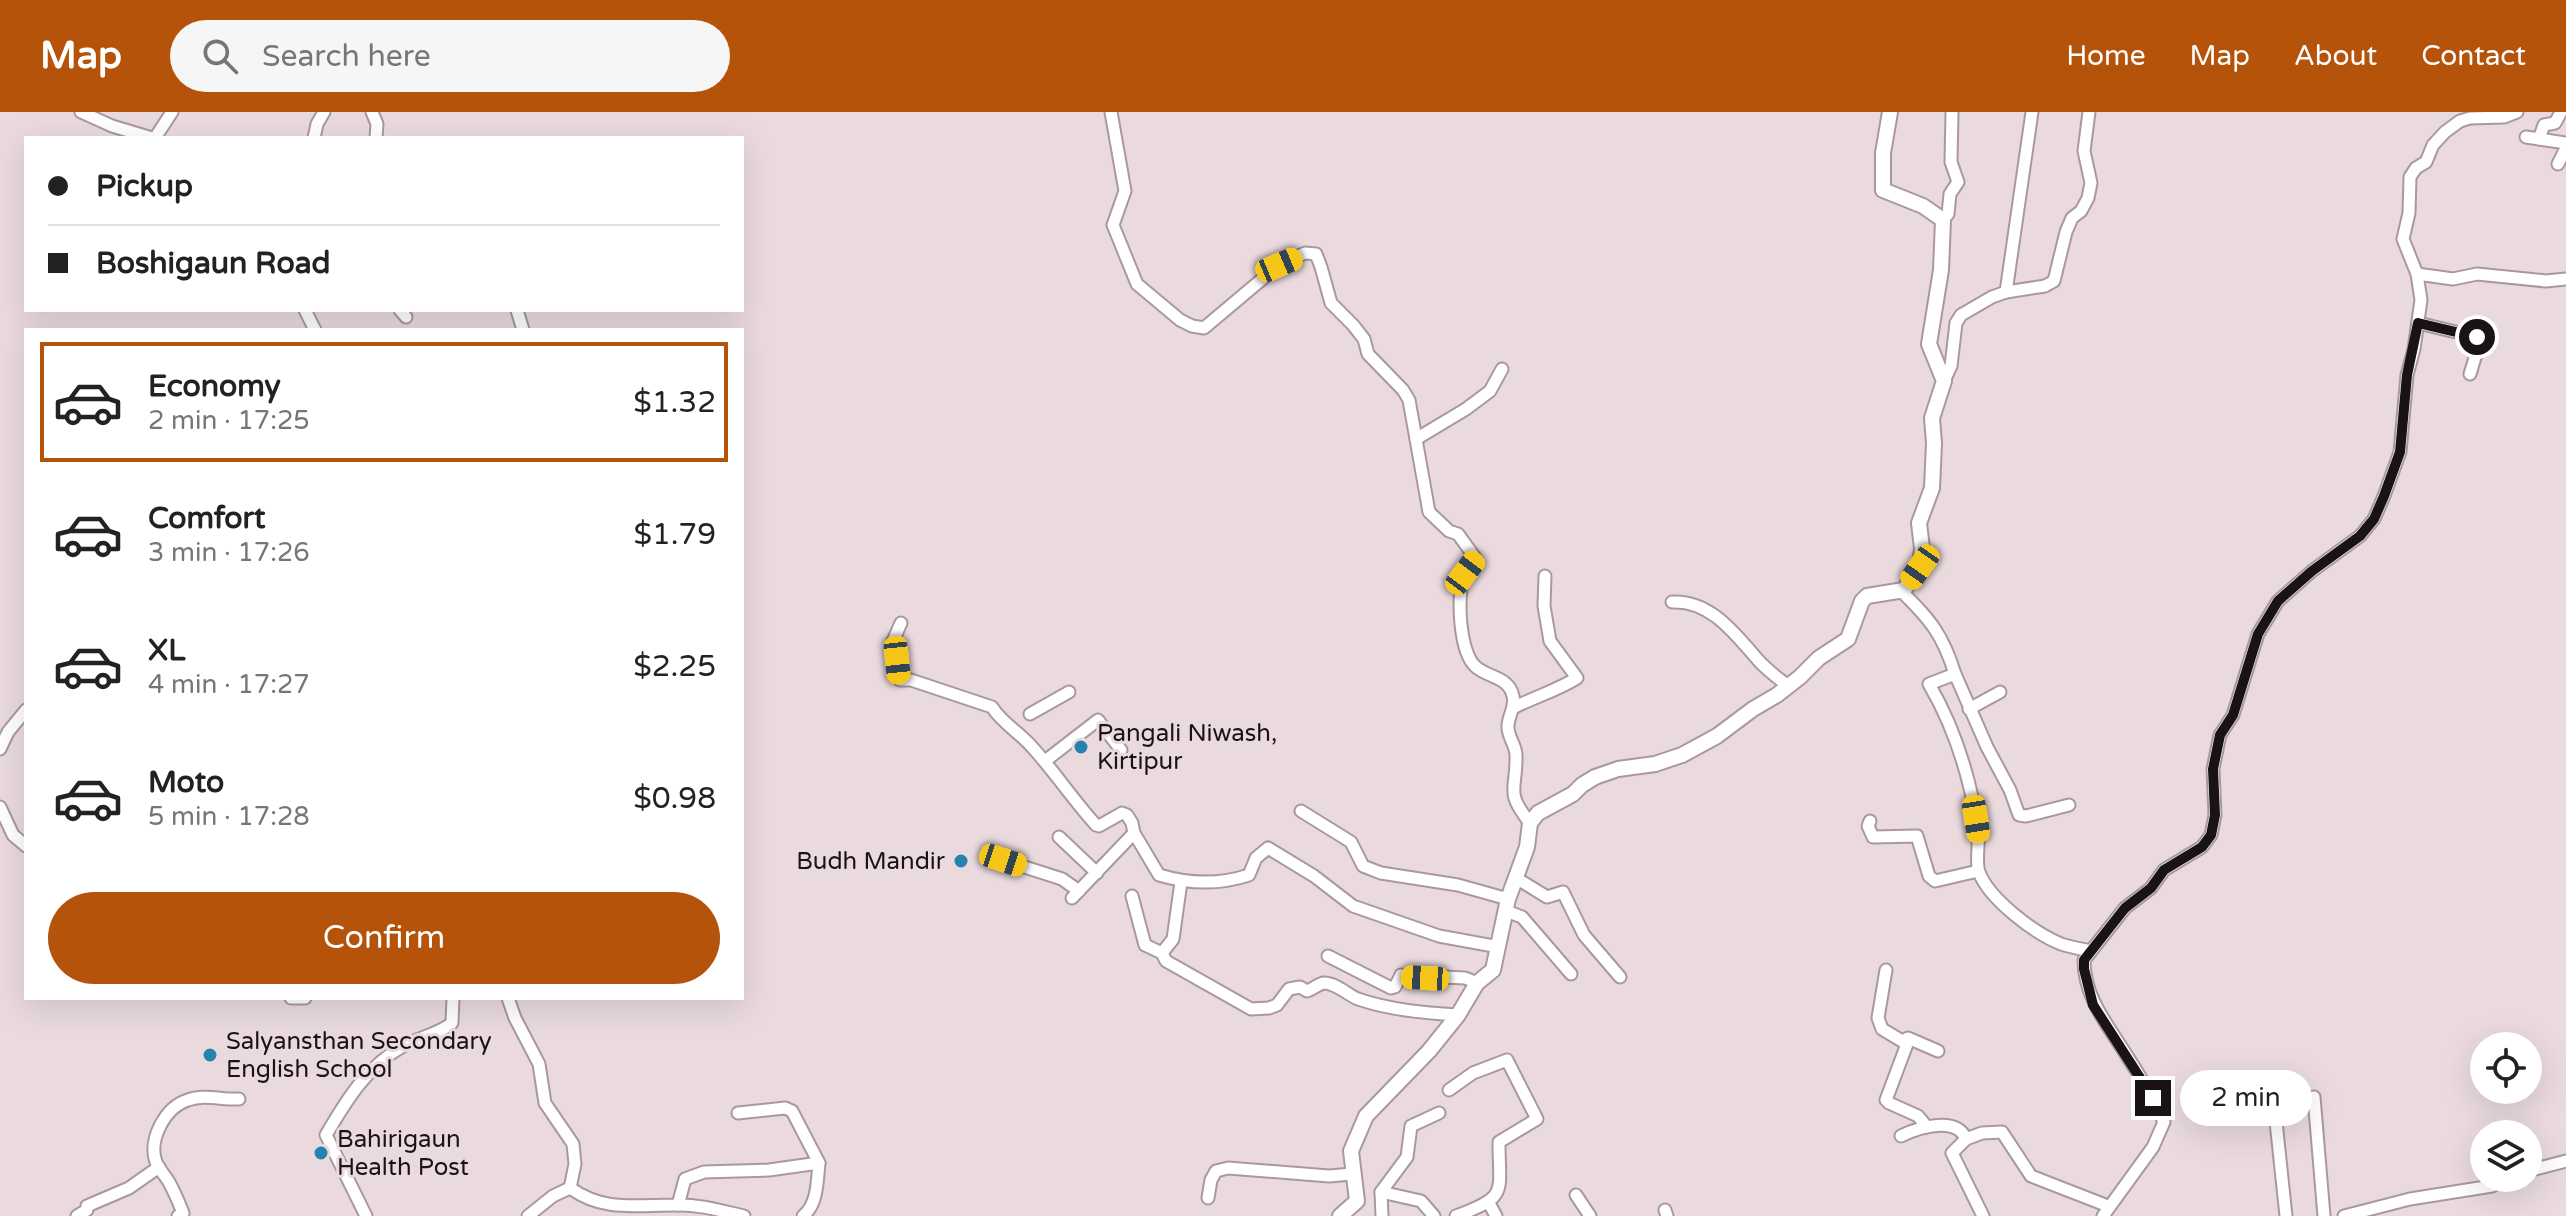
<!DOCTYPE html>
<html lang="en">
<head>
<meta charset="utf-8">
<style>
  :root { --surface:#fff; --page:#f6f6f6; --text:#222; --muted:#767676; --line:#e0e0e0; --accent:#b45309 }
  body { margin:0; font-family:"Varela Round",sans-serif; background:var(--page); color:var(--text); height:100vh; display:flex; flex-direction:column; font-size:30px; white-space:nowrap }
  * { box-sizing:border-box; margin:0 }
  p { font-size:26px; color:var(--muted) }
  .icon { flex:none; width:44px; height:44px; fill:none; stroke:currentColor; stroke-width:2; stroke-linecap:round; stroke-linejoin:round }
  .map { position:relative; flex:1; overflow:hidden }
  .sheet { position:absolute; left:24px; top:216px; width:720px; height:672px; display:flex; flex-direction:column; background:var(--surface); border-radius:0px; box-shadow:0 8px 32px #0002 }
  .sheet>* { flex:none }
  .guide { position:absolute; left:24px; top:24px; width:720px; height:176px; border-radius:0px; box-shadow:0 8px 32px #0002; display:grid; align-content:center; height:176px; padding:0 24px; background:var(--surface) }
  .fabs { position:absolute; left:2470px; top:920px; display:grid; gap:16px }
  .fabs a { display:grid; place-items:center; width:72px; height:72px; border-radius:50%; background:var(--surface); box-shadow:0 8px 32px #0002; font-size:40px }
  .end { position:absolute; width:36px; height:36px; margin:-18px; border:10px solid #191315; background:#fff; box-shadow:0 0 0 4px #fff }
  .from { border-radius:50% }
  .bubble { position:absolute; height:56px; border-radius:28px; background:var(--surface); box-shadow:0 8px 32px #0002; font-size:26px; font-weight:600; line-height:56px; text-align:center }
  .car { position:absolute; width:24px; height:48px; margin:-24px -12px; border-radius:10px; box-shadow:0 0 6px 2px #0007; background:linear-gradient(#f5c518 24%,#345 0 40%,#f5c518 0 76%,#345 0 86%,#f5c518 0) }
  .guide b { display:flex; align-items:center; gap:28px; height:76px; font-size:30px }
  .guide b+b { border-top:2px solid var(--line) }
  .guide i { width:20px; height:20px; background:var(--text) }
  ul { padding:14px 0 0; list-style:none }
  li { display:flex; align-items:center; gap:24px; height:120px; margin:0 16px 12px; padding:0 8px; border:4px solid transparent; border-radius:0px }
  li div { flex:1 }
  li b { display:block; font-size:30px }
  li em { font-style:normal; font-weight:600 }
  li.on { border-color:var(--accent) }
  li>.icon { width:72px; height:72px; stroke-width:1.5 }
  .button { display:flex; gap:16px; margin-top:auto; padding:16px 24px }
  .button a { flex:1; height:92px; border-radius:48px; background:var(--accent); color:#fff; font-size:32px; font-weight:600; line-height:92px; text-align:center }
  header { display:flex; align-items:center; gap:48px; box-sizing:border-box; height:112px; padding:0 40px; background:var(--accent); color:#fff }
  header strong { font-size:38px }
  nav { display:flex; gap:44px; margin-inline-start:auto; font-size:28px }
  .search { width:560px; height:72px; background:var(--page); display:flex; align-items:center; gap:20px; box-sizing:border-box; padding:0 28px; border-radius:44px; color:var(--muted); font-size:30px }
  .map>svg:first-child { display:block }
</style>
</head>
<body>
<header>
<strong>Map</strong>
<div class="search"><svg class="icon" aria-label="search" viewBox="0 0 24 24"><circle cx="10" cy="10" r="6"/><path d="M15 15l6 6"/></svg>Search here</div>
<nav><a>Home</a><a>Map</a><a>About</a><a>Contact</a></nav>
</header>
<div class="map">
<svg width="2566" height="1104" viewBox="0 0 2566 1104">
  <rect width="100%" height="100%" fill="#eadade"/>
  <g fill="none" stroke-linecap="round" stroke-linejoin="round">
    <defs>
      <g id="street">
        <polyline points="81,0 112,14 152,26"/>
        <polyline points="372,0 377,12 376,26"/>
        <path d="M1111 0 1125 79 1113 113 1137 172 1180 208 1192 214 1204 216 1279 153 1305 141 1316 142 1321 155 1331 191 1353 213 1364 227 1368 242 1403 278 1409 288 1429 400 1449 419 1458 422 1476 447C1473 451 1468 456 1465 461 1456 480 1459 541 1476 555 1489 566 1509 565 1513 584 1516 595 1508 604 1508 614 1507 624 1516 633 1516 643 1517 679 1504 678 1530 711"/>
        <polyline points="2526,25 2566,31"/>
        <polyline points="155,26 172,0"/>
        <polyline points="314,26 317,12 324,0"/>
        <polyline points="2539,27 2544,13 2555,11 2561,0"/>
        <polyline points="2558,52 2566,36"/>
        <polyline points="1943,108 1948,102 1950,82 1958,70 1951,50 1952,0"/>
        <polyline points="2417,162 2453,167 2477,162 2546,169 2566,167"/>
        <polyline points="2006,180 2032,0"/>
        <polyline points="305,198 315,218"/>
        <polyline points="400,198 406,205"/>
        <polyline points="517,198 523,218"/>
        <polyline points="2418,211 2481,226 2470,262"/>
        <polyline points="1944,269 1951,254 1956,211 1961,203 1992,185 2006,180 2045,174 2054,169 2066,120 2072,106 2081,99 2088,86 2091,71 2084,39 2089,0"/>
        <polyline points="1416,327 1466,297 1490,279 1502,257"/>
        <path d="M1904 478 1901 479C1930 507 1943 523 1955 562L1929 572C1956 618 1970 665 1978 717 1980 730 1975 748 1979 760 1989 787 2034 821 2061 832 2070 835 2081 837 2091 839"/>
        <path d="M1672 490C1711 488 1735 522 1759 549 1767 558 1778 566 1788 574"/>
        <path d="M901 511 893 529 900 568H911L992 595C1001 610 1020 621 1032 635 1055 660 1073 688 1096 713L1099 714 1122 701 1127 703 1132 711 1134 721 1159 763C1189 772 1219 773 1249 763L1256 746 1268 736 1314 764 1353 794 1439 824 1499 835"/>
        <polyline points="1955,562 1987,635 2010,678 2019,703 2026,704 2069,693"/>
        <path d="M1513 596C1534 585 1556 579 1577 566L1550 529 1544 494 1545 464"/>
        <polyline points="1969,597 2000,580"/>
        <polyline points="1030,602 1069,580"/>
        <polyline points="0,637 8,620 26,598"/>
        <polyline points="1045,649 1098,608 1121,638"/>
        <polyline points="0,695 13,723 26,734"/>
        <polyline points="1301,699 1351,730 1363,754 1368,756 1381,761 1458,773 1508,787"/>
        <polyline points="1870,709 1868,714 1873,725 1917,724 1929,764 1935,769 1978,759"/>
        <polyline points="1059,725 1097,761"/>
        <polyline points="1003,748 1062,767 1079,779"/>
        <polyline points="1516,766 1547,785 1563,780 1584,823 1620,865"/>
        <path d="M1132 784 1145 833 1162 841 1166 849 1251 897 1269 896 1277 893 1289 877 1300 875 1307 879C1313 877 1318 872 1324 871 1336 871 1348 883 1358 887 1390 898 1425 901 1458 903"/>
        <polyline points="1072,786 1134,721"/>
        <polyline points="1506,799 1522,805 1571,862"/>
        <polyline points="1162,841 1173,827 1181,770"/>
        <polyline points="1328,844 1391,876 1395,875 1401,863 1465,866 1477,871"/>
        <polyline points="1886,858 1878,906 1882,917 1907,932 1906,927 1908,926 1938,939"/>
        <polyline points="291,886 305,886"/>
        <polyline points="508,886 515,906 539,952 545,991 573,1032 575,1052 570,1076"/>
        <polyline points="1907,932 1886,988 1889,991 1918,1004 1927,1015"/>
        <path d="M1449 978 1473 961 1507 948 1537 1007 1499 1030C1499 1082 1509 1084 1456 1104"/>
        <polyline points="2314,985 2324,1104"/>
        <polyline points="2274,991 2286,1104"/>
        <polyline points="738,1001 785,996 792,999 819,1051"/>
        <path d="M1901 1024C1919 1015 1957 1004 1966 1027L1982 1021 2002 1020 2031 1064 2108 1094"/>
        <polyline points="1966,1027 1952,1041 1983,1104"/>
        <polyline points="2528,1059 2566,1049"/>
        <polyline points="1381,1080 1421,1089 1434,1104"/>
        <polyline points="1576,1083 1590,1104"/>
        <polyline points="1208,1086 1211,1068 1216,1059 1228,1056 1329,1064 1352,1062"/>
        <polyline points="1489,1091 1496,1104"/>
        <path d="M678 1093 685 1067 704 1060 769 1058 819 1051C817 1069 818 1092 803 1104"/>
        <polyline points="1665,1098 1667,1104"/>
        <polyline points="77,1104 87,1098 87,1094 129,1076 159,1055"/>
        <path d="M178 1104 183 1101C179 1091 175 1081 170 1072 166 1064 159 1058 156 1050 148 1028 165 995 188 988 204 982 222 988 239 987"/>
        <path d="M366 1104 326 1023C347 987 368 953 405 933 420 925 439 922 452 911L453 886"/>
        <path d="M528 1104 553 1084 570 1076C604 1100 635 1093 675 1093 698 1092 722 1099 744 1104"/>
        <polyline points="1382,1104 1381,1080 1407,1045 1411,1014 1439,1001"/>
        <path d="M2103 1104 2153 1035 2164 1010C2153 987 2141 965 2127 944 2108 913 2084 886 2084 848L2125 796 2151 776 2164 758 2202 735 2211 723 2215 703 2213 657 2220 623 2233 603 2258 522 2278 489 2312 459 2360 424 2374 407 2384 384 2400 340 2407 263 2414 237 2421 188 2417 162 2403 127 2409 101 2410 65 2416 56 2426 50 2433 33 2445 20 2460 9 2470 6 2504 5 2517 0"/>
        <polyline points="2344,1104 2410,1087 2492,1074 2508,1066"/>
      </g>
      <polyline id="secondary" points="1340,1104 1357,1089 1351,1039 1366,1004 1429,939 1458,903 1477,871 1493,858 1508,787 1527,735 1530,711 1538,701 1573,682 1582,673 1595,665 1618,657 1655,652 1682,643 1717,624 1753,597 1777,583 1800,565 1819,546 1848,527 1862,489 1867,484 1904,478 1920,455 1922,436 1919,411 1932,376 1934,331 1932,306 1944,269 1929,232 1941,158 1943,108 1923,94 1883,78 1883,41 1890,0"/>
    </defs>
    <!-- street casing -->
    <use href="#street" stroke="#a9999d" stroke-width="15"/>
    <!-- secondary casing -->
    <use href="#secondary" stroke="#a9999d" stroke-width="18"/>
    <!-- street -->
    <use href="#street" stroke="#fff" stroke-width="11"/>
    <!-- secondary -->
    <use href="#secondary" stroke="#fff" stroke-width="14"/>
  </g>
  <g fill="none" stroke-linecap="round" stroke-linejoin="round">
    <!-- route -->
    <polyline stroke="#191315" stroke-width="10" points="2153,986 2093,893 2084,857 2084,848 2125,796 2151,776 2164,758 2202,735 2211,723 2215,703 2213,657 2220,623 2233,603 2258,522 2278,489 2312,459 2360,424 2374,407 2384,384 2400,340 2407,263 2418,211 2477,225"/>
  </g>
  <!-- markers -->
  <g fill="#2682af" stroke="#eadade" stroke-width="3">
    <circle cx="1081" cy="635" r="8"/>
    <circle cx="961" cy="749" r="8"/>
    <circle cx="210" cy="943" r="8"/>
    <circle cx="321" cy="1041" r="8"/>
  </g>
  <g text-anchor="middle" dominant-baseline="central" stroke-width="6" stroke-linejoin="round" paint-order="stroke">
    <!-- poi labels -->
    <g font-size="24" fill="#191315" stroke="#eadade" text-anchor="start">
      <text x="1097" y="621">Pangali Niwash,<tspan x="1097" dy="28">Kirtipur</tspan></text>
      <text x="945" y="749" text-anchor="end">Budh Mandir</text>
      <text x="226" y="929">Salyansthan Secondary<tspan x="226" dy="28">English School</tspan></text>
      <text x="337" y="1027">Bahirigaun<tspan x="337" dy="28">Health Post</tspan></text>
    </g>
  </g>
</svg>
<div class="fabs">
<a><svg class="icon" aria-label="locate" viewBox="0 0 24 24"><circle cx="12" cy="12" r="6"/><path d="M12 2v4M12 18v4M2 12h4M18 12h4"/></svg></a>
<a><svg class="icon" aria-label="layers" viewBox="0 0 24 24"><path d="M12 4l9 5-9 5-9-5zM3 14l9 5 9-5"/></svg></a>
</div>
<i class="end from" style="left:2477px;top:225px"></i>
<i class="end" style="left:2153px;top:986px"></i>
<div class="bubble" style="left:2180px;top:958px;width:132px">2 min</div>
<i class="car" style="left:1279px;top:153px;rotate:67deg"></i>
<i class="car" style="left:1920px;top:455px;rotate:215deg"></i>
<i class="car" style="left:1465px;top:461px;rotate:37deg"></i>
<i class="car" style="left:897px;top:548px;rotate:174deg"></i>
<i class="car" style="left:1976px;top:707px;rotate:171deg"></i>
<i class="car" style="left:1003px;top:748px;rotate:108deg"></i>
<i class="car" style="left:1425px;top:866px;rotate:273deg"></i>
<div class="guide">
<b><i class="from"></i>Pickup</b>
<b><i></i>Boshigaun Road</b>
</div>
<section class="sheet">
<ul>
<li class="on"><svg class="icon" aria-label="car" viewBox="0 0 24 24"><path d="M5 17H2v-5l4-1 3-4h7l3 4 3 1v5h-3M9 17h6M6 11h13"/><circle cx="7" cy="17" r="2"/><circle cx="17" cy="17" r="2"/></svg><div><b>Economy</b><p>2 min · 17:25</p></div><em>$1.32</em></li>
<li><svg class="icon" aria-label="car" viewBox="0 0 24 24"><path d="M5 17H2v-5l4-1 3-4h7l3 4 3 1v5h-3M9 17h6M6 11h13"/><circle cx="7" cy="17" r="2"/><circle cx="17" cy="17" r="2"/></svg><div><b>Comfort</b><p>3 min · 17:26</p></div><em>$1.79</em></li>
<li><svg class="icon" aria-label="car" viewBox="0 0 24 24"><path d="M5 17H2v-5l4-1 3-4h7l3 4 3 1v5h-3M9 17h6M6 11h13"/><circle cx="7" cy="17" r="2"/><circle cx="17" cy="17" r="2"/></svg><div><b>XL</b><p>4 min · 17:27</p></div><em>$2.25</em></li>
<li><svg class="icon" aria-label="car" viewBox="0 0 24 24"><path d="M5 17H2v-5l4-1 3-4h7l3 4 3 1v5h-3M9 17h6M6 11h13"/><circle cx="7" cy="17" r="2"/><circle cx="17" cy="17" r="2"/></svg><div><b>Moto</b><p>5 min · 17:28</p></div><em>$0.98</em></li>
</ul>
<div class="button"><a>Confirm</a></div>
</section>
</div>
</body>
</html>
